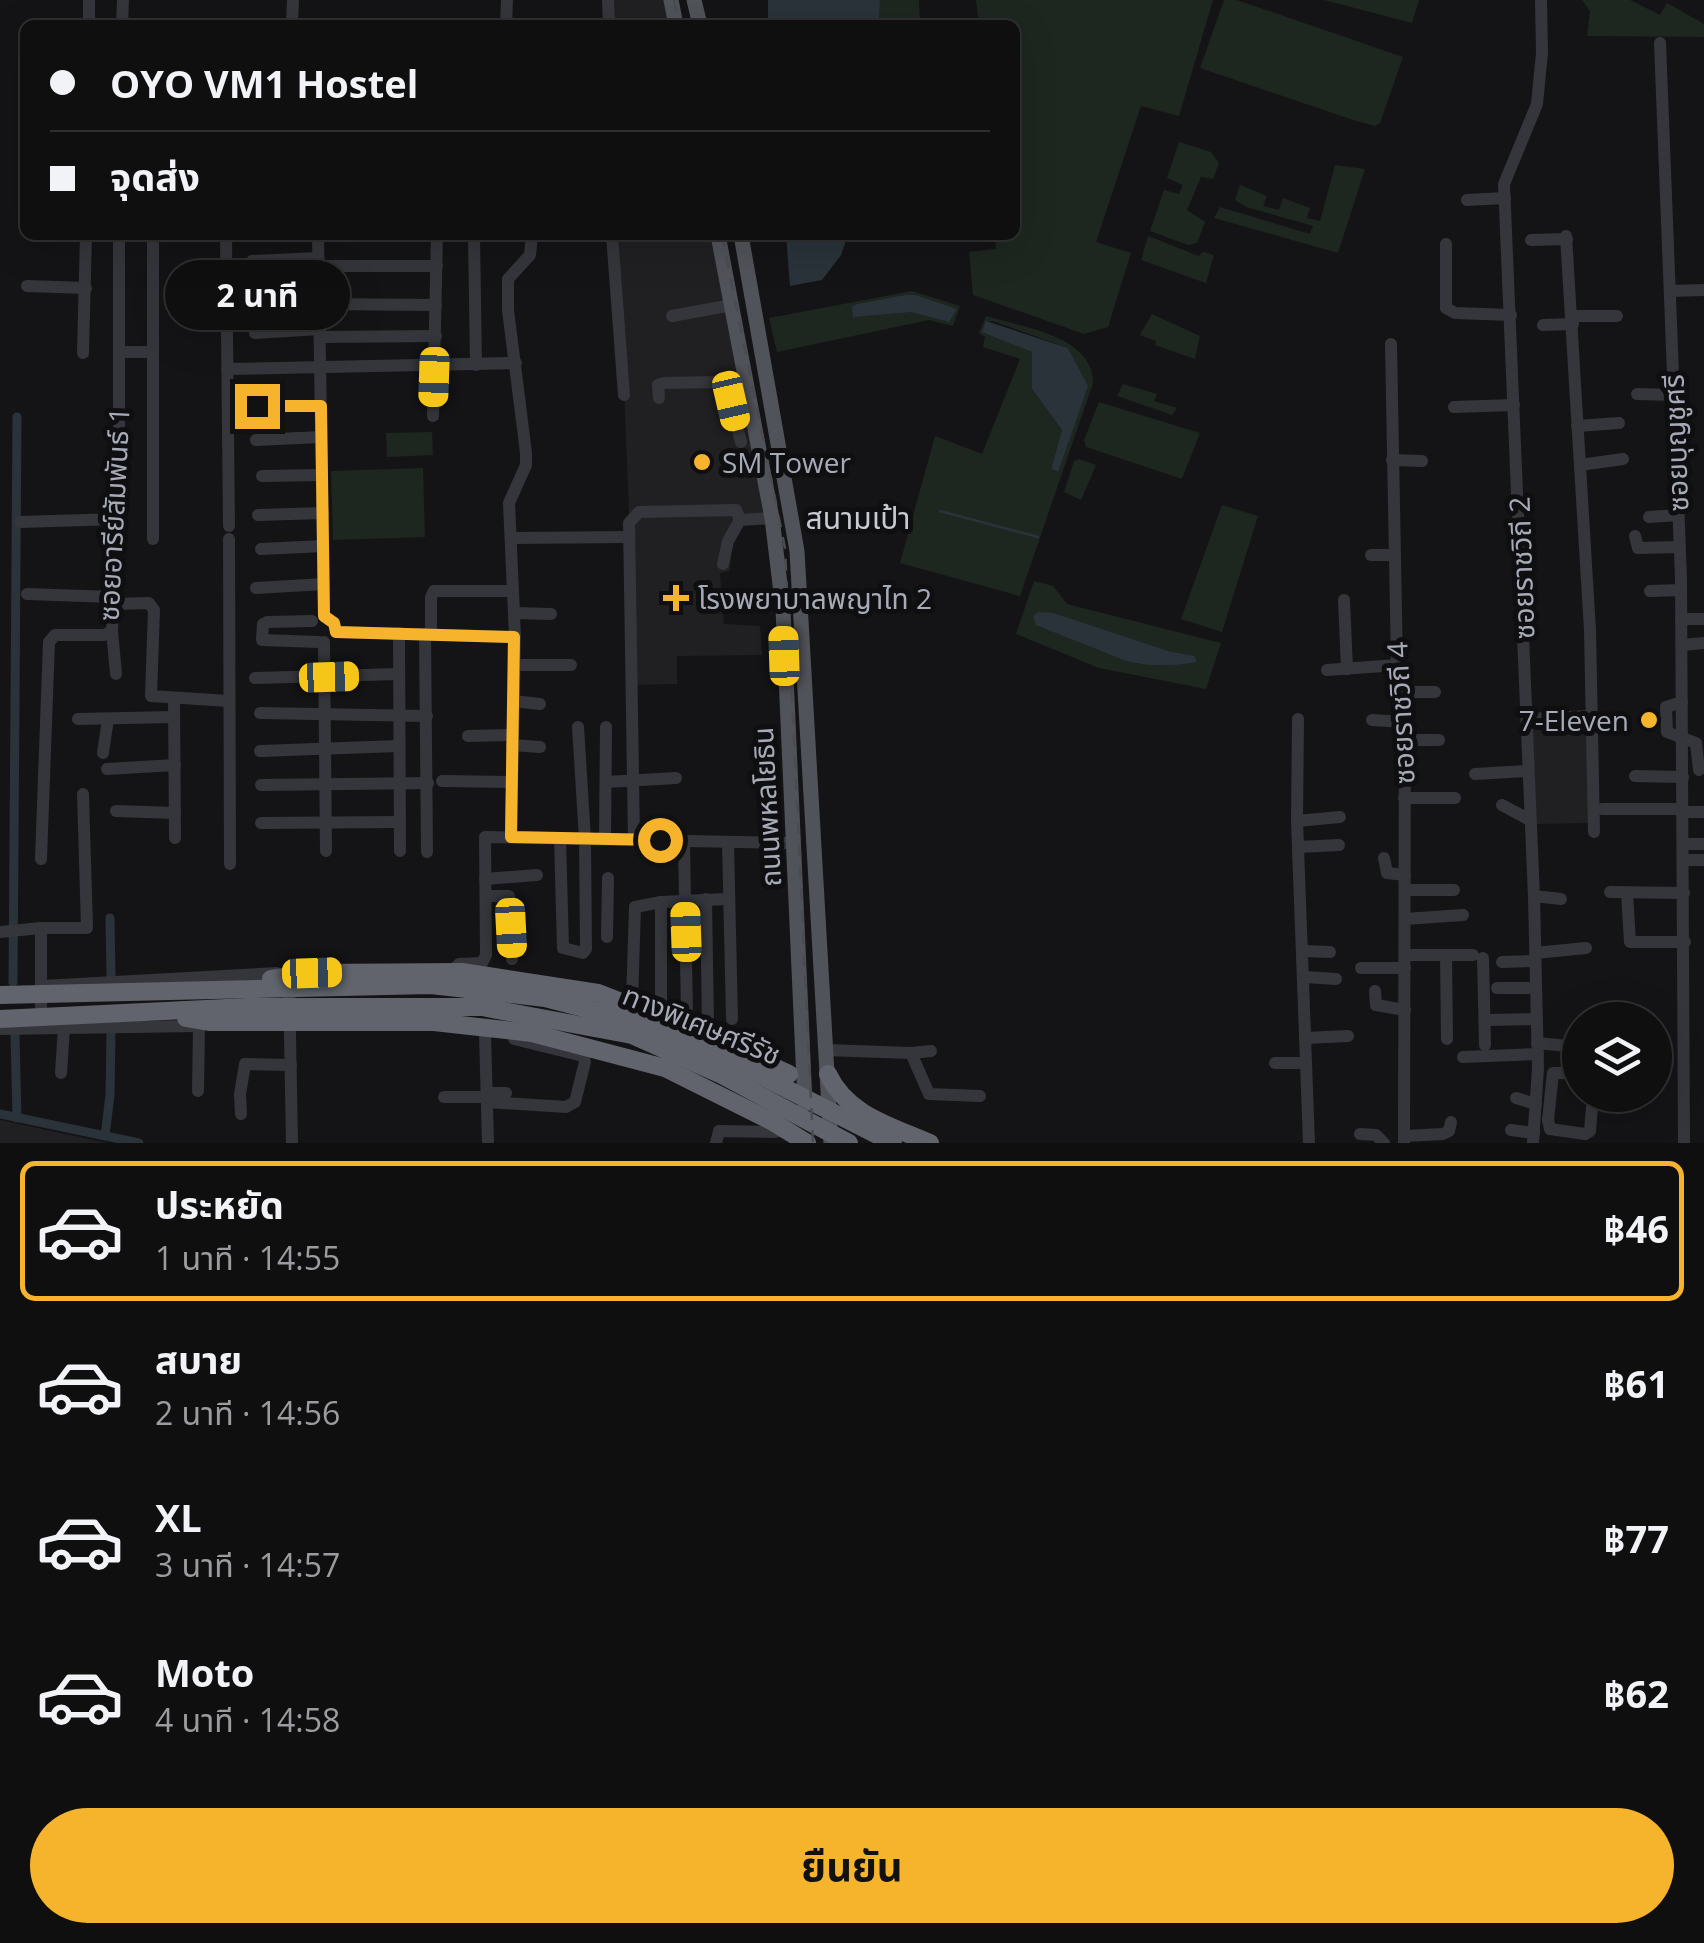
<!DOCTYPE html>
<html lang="th">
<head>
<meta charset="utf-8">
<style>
  :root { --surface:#0f0f10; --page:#1d1d1e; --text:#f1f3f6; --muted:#9b9c9f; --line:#2f2f30; --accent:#f6b42d }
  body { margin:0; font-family:"Open Sans","Noto Sans Thai",sans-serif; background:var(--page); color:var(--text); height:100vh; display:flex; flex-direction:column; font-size:38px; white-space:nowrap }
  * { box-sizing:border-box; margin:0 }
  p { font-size:32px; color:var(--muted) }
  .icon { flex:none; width:55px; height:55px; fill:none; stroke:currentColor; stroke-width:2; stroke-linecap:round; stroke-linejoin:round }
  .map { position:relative; height:1143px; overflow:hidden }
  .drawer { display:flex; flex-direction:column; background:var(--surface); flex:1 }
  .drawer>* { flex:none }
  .hud { position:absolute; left:20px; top:20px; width:1000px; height:220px; border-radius:15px; box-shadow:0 10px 40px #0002,0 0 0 2px var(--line); display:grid; align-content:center; height:220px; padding:0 30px; background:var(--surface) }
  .fabs { position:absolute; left:1562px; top:1002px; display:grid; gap:20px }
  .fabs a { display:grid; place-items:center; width:110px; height:110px; border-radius:50%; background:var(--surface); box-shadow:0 10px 40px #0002,0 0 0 2px var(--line); font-size:50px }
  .end { position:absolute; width:45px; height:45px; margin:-22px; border:12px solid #f6b42d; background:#111; box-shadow:0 0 0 5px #111 }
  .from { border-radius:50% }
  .bubble { position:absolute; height:70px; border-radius:35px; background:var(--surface); box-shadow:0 10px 40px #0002,0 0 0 2px var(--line); font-size:32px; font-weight:700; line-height:70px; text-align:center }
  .car { position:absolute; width:30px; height:60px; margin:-30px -15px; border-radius:12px; box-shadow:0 0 8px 2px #0007; background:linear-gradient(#f5c518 24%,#345 0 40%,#f5c518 0 76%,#345 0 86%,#f5c518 0) }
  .hud b { display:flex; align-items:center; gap:35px; height:95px; font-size:38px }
  .hud b+b { border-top:2px solid var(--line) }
  .hud i { width:25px; height:25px; background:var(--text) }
  ul { padding:18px 0 0; list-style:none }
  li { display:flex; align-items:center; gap:30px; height:140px; margin:0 20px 15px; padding:0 10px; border:5px solid transparent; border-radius:15px }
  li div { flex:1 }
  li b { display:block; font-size:38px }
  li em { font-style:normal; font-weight:700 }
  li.current { border-color:var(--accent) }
  li>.icon { width:90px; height:90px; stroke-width:1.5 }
  .cta { display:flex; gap:20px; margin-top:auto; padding:20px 30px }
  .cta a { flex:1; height:115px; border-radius:60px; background:var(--accent); color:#111; font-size:40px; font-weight:700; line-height:115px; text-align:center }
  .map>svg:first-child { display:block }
</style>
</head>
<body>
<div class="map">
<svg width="1704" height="1143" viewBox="0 0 1704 1143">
  <rect width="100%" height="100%" fill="#141416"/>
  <!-- built -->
  <g fill="#202023">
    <polygon points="612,0 667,0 672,25 612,25"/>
    <polygon points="618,235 712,235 764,506 765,523 745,522 732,538 730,571 720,573 724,624 760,626 762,655 677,656 677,684 629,685 629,514"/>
    <polygon points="1588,719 1589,823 1533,824 1531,720"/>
    <polygon points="0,1120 107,1143 0,1143"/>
  </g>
  <!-- green -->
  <g fill="#1e2620" fill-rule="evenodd">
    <polygon points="880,0 919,0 920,25 879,25"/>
    <polygon points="976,0 1213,0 1179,116 1141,106 1096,242 1131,253 1108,327 1084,334 973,295 969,252 996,249 995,235 1015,235 1015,25 979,25"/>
    <polygon points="1224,0 1237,0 1403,57 1380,123 1375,126 1353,120 1200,68"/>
    <polygon points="1324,0 1419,0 1412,23"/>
    <polygon points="1582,0 1630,0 1660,15 1667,3 1704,24 1704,37 1587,36 1590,11"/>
    <polygon points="1179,142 1211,152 1219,163 1213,179 1201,177 1187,210 1205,222 1197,243 1188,245 1150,231 1164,190 1179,194 1183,185 1167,178"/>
    <polygon points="1335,165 1365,169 1338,253 1214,218 1220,207 1310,234 1313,226 1246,207 1235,200 1240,185 1267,196 1263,206 1279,210 1283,198 1310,208 1307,218 1320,221"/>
    <polygon points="1148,236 1199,256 1203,252 1214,255 1206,283 1141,260"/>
    <polygon points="912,291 960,306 953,326 929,320 777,352 769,318"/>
    <polygon points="1152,314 1200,336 1195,359 1155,345 1156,341 1140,335"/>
    <path d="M986 316C1022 327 1094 336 1093 383L1020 596 900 563 935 436 982 454 1020 359 983 347 985 337 979 333ZM993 321 1068 348 1087 386 1057 472 1051 469 1062 430 1032 389V352L986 322Z"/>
    <polygon points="1123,384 1157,394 1154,401 1177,408 1172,415 1117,396"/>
    <polygon points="1099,402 1200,433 1182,479 1086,447 1084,440"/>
    <polygon points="432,432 433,455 387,457 386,433"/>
    <polygon points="1079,459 1096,465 1081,500 1064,492 1074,461"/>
    <polygon points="423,468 425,537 333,540 331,471"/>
    <polygon points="1222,505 1258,516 1222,632 1181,619"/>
    <path d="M1034 581 1053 586 1067 604 1221 643 1206 689 1099 668 1016 634ZM1054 613 1169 651 1194 656 1139 664 1126 661 1079 642Z"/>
  </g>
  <!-- water -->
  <g fill="#2a333a">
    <polygon points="768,0 880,0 879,25 768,25"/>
    <polygon points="786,235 848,235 841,255 822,280 790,286"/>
    <polygon points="905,295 915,295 957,309 949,322 911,312 853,317 852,306 858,304"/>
    <polygon points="986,321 1068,348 1088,386 1058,472 1051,469 1062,430 1032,389 1032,352 982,332"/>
    <path d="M1038 612 1054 613 1169 651 1194 656 1197 662C1174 666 1149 667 1126 661L1036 625 1033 616Z"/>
  </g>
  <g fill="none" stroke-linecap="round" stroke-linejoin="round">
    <!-- stream -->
    <polyline stroke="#2a333a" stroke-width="2.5" points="940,511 1038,537"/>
    <!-- canal -->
    <g stroke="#2a333a" stroke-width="9">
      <polyline points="110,918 111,976"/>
      <polyline points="13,982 17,417"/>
      <polyline points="15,1035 17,1118"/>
      <polyline points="0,1114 139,1143"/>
      <polyline points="105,1136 110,1095 111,1032"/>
    </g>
    <!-- minor -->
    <g stroke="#35363b" stroke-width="12">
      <polyline points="608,0 609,25"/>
      <polyline points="89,25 89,0"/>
      <polyline points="122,25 123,0"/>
      <polyline points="292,25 293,0"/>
      <polyline points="506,25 507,0"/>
      <polyline points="1660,43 1681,578 1684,1143"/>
      <polyline points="1467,200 1505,198"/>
      <polyline points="226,235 229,526"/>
      <polyline points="318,235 324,616"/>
      <polyline points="474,235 476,365"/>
      <polyline points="612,235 624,395"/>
      <polyline points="1566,236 1590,630 1594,832"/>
      <polyline points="1531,240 1567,239"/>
      <polyline points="1446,244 1446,308 1455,313 1511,315"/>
      <polyline points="252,261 318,258"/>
      <polyline points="318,266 437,266"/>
      <polyline points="27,286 86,288"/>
      <polyline points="1670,291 1704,290"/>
      <polyline points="257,298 319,295"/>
      <polyline points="319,304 436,305"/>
      <polyline points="672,316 732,305"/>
      <polyline points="1572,316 1617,316"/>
      <polyline points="1543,325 1573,324"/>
      <polyline points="255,333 320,329"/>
      <polyline points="320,337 436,336"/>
      <polyline points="1391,344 1397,665 1405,692 1404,1143"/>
      <polyline points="119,352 153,352"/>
      <polyline points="83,353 86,235"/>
      <polyline points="227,369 516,363"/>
      <polyline points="1637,394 1675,395"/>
      <polyline points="659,398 658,385 664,383 717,382 727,387 741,442"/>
      <polyline points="257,406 321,406"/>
      <polyline points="1454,407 1514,405"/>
      <polyline points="433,416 437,235"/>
      <polyline points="1577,426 1619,423"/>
      <polyline points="256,440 321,437"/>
      <polyline points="1392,460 1422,461"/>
      <polyline points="1580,465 1623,459"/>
      <polyline points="262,476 322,475"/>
      <polyline points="258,515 323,513"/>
      <polyline points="1649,517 1678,515"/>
      <polyline points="20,522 119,519"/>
      <polyline points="1635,536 1638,548 1679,547"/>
      <polyline points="511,538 628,537"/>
      <polyline points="153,539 153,243"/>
      <polyline points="229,539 230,864"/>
      <polyline points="261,549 323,546"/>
      <polyline points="1371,555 1394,555"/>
      <polyline points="723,564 728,541 740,520 772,518"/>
      <polyline points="256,588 324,584"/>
      <polyline points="1650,591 1681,590"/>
      <polyline points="27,594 113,597"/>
      <polyline points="1344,600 1347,669"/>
      <polyline points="113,604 149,603 154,610 151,696 229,701"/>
      <polyline points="514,613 551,614"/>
      <polyline points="1681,619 1704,619"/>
      <polyline points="312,621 267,622 263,624 262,640 319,642"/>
      <polyline points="112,631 116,674"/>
      <polyline points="336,632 515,637"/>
      <polyline points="399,633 400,851"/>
      <polyline points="425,634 427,852"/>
      <polyline points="431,634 431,597 434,591 513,591"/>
      <polyline points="324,642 326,851"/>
      <polyline points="1682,645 1704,643"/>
      <polyline points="514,665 571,665"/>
      <polyline points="1327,670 1397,665"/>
      <polyline points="255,678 399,674"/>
      <polyline points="1405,692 1435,692"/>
      <polyline points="174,698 175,838"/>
      <polyline points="513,701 540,704"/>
      <polyline points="1682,702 1666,707 1667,732 1696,743 1699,770"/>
      <polyline points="260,713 427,716"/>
      <polyline points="78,719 173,717"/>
      <polyline points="1298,719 1297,821 1309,1143"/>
      <polyline points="1527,719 1590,716"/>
      <polyline points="1372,720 1405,722"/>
      <polyline points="468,736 512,735"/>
      <polyline points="1404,740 1439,740"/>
      <polyline points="512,745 540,747"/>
      <polyline points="260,751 399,746"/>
      <polyline points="103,753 108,719"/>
      <polyline points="107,769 175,765"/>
      <polyline points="1475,774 1528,771"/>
      <polyline points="1635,776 1683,777"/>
      <polyline points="442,781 511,782"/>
      <polyline points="606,782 676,778"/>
      <polyline points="261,785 428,783"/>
      <polyline points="1404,798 1455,798"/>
      <polyline points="1502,805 1530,820"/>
      <polyline points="1602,809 1683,809"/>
      <polyline points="116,811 175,813"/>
      <polyline points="1683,812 1704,812"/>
      <polyline points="1297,821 1340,817"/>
      <polyline points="261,823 400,822"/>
      <polyline points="511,837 515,637 509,503 526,465 526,453 508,310 508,279 530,255 532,235"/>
      <polyline points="560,838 563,948 583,953 586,949 585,839 578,727"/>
      <polyline points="605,839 606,727"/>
      <polyline points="634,840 629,523 639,512 736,510 740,520"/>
      <polyline points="684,841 687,1016"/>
      <polyline points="728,843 732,1019"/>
      <polyline points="1684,844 1704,844"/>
      <polyline points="1299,847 1339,845"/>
      <polyline points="1384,858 1387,873 1405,875"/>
      <polyline points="41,859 49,642 55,635 104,635 112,631 119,514 119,235"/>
      <polyline points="1684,860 1704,860"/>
      <polyline points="485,879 537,875"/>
      <polyline points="1405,890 1454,890"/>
      <polyline points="1610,892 1684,893"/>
      <polyline points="1627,893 1630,942 1685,942"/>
      <polyline points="486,896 509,896 512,959"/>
      <polyline points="1534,896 1561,899"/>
      <polyline points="706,899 708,1025"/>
      <polyline points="1405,919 1463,915"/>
      <polyline points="0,932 41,928"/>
      <polyline points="607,937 608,878"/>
      <polyline points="1304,951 1330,952"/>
      <polyline points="1535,953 1586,948"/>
      <polyline points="1405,955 1473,955"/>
      <polyline points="1446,955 1447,1039"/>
      <polyline points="1483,958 1485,1045"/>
      <polyline points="1502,962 1535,961"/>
      <polyline points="455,968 459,964 482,963 486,955 485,837 793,843"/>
      <polyline points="1361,968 1405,968"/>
      <polyline points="1305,977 1336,979"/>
      <polyline points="289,980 292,1143"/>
      <polyline points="42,986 277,973"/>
      <polyline points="1497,988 1536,988"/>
      <polyline points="1375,991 1376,1005 1405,1010"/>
      <polyline points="632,1001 635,907 661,902 727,899"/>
      <polyline points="661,1008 661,902"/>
      <polyline points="1485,1020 1537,1019"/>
      <polyline points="41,1025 41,928 87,928 83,794"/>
      <polyline points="0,1029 197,1026"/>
      <polyline points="485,1034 488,1143"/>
      <polyline points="1305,1038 1348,1036"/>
      <polyline points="1537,1043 1568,1046"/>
      <polyline points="826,1050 911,1053 929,1094 980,1096"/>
      <polyline points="911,1053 931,1051"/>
      <polyline points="1463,1057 1538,1054"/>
      <polyline points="1275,1063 1305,1063"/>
      <polyline points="61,1073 64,1027"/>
      <polyline points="1580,1073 1553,1073 1548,1120 1550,1129 1585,1134 1590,1131 1593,1095"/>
      <polyline points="198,1091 199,1026"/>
      <polyline points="487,1093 506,1093"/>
      <polyline points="444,1097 487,1097"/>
      <polyline points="1516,1098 1536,1104"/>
      <polyline points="487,1102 566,1107 575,1102 585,1062 583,1056 514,1039"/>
      <polyline points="241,1114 240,1094 245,1064 291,1065"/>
      <polyline points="1511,1130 1534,1133"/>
      <polyline points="1360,1134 1376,1135 1384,1143"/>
      <polyline points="1404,1136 1443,1134 1449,1131 1451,1122"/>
      <polyline points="716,1143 719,1131 775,1132 787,1129"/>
      <polyline points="1533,1143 1538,1068 1534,897 1504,184 1537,104 1542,53 1541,0"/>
    </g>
    <!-- major -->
    <g stroke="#51535a" stroke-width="15">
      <polyline points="671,0 676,25"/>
      <polyline points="694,0 700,25"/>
      <polyline points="718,235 772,518 783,609 805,1104"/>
      <polyline points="741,235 797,551 831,1143"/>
    </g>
    <!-- highway -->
    <g stroke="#61646c" stroke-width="18">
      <polyline points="271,979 312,973 462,972 598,993 698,1032 789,1074"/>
      <polyline points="0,995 431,985 545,998 642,1023 732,1061 893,1143"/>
      <polyline points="186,1018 209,1022 434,1022 532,1033 665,1068 773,1122 807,1143"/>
      <polyline points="0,1019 247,1007 482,1007 632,1035 722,1075 849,1143"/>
      <path d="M828 1074C847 1115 891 1126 930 1143"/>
    </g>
    <!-- rail -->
    <g stroke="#4a4c52" stroke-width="2.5" stroke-dasharray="12 10" stroke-linecap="butt">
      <polyline points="674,0 679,25"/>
      <polyline points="722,235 785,548 813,1143"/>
    </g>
  </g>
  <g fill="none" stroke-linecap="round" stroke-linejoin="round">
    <!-- route -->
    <polyline stroke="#f6b42d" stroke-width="12" points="257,406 321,406 324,616 334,623 336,632 514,637 511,837 660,840"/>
  </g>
  <!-- markers -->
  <g fill="#f6b42d" stroke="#0f0f11" stroke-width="4">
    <circle cx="702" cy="462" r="10"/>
    <path d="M671 583h10v10h10v10h-10v10h-10v-10h-10v-10h10z"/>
    <circle cx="1649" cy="720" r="10"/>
  </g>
  <g text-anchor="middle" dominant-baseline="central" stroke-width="10" stroke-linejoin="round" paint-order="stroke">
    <!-- street labels -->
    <g font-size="28" fill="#a6abb7" stroke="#0f0f11">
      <text transform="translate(1675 443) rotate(-92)">ซอยบุญชูศรี</text>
      <text transform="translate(113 514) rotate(-87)">ซอยอารีย์สัมพันธ์ 1</text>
      <text transform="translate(1521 568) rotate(-92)">ซอยราชวิถี 2</text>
      <text transform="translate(1400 713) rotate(-93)">ซอยราชวิถี 4</text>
      <text transform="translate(766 807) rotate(-93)">ถนนพหลโยธิน</text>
      <text transform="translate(702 1024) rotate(22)">ทางพิเศษศรีรัช</text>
    </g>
    <!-- poi labels -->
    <g font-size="28" fill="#a6abb7" stroke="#0f0f11" text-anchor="start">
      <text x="722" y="462">SM Tower</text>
      <text x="698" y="598">โรงพยาบาลพญาไท 2</text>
      <text x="1629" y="720" text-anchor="end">7-Eleven</text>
    </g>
    <!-- neighbourhood labels -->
    <g font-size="30" fill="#c7cad3" stroke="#0f0f11">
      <text x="858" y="517">สนามเป้า</text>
    </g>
  </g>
</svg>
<div class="fabs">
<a><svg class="icon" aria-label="layers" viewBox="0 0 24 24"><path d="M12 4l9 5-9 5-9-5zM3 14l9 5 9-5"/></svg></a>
</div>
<i class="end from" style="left:660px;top:840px"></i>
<i class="end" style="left:257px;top:406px"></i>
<div class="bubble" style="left:165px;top:260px;width:185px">2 นาที</div>
<i class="car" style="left:434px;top:377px;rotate:182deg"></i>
<i class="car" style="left:731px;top:401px;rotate:167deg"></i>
<i class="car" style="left:784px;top:656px;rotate:358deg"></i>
<i class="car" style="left:329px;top:677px;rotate:88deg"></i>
<i class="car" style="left:511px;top:928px;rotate:177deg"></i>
<i class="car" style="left:686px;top:932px;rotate:358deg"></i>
<i class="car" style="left:312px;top:973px;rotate:88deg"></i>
<div class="hud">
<b><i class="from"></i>OYO VM1 Hostel</b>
<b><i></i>จุดส่ง</b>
</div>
</div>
<section class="drawer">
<ul>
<li class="current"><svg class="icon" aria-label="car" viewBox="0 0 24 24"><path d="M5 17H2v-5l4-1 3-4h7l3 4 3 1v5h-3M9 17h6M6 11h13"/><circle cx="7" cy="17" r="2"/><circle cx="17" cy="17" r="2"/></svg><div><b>ประหยัด</b><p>1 นาที · 14:55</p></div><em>฿46</em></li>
<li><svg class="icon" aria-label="car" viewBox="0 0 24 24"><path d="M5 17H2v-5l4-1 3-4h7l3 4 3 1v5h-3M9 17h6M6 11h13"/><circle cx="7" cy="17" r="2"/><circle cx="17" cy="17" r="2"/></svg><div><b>สบาย</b><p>2 นาที · 14:56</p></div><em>฿61</em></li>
<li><svg class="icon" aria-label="car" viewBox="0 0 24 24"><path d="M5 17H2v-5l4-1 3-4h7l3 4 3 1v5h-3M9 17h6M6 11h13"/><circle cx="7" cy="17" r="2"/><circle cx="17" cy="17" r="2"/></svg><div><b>XL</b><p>3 นาที · 14:57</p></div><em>฿77</em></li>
<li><svg class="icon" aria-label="car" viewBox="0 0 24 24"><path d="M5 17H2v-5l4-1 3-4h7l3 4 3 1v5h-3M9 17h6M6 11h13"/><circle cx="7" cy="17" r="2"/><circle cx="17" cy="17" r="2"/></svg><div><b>Moto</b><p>4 นาที · 14:58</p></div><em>฿62</em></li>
</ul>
<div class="cta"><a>ยืนยัน</a></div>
</section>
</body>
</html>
